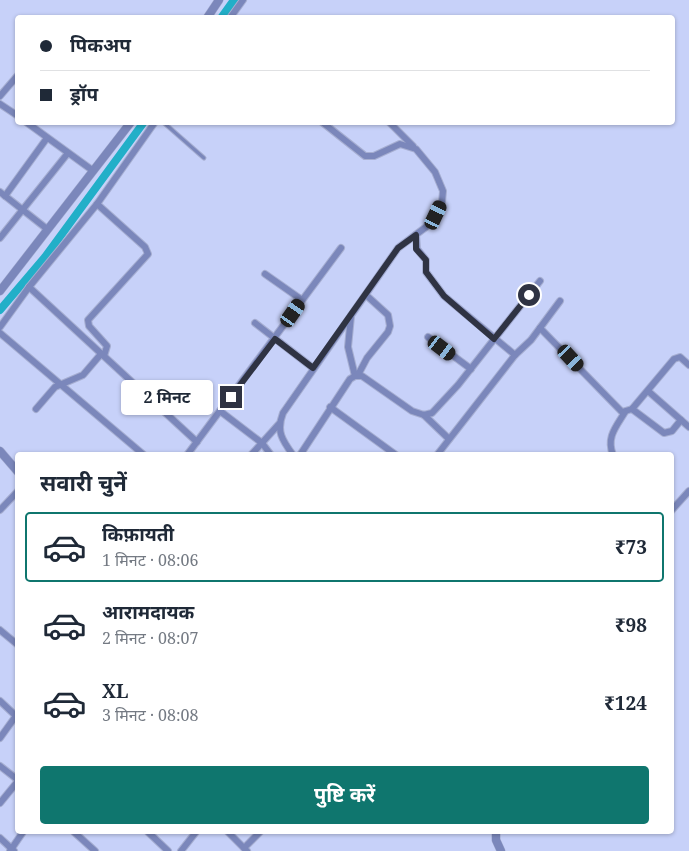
<!DOCTYPE html>
<html lang="hi">
<head>
<meta charset="utf-8">
<style>
  :root { --surface:#fff; --page:#f2f2f3; --text:#1f2937; --muted:#747a83; --line:#e0e1e3; --accent:#0f766e }
  body { margin:0; font-family:"Noto Serif","Noto Sans Devanagari",serif; background:var(--page); color:var(--text); height:100vh; display:flex; flex-direction:column; font-size:19px; white-space:nowrap }
  * { box-sizing:border-box; margin:0 }
  p { font-size:16px; color:var(--muted) }
  .icon { flex:none; width:28px; height:28px; fill:none; stroke:currentColor; stroke-width:2; stroke-linecap:round; stroke-linejoin:round }
  .map { position:relative; flex:1; overflow:hidden }
  .sheet { position:absolute; left:15px; top:452px; width:659px; height:382px; display:flex; flex-direction:column; background:var(--surface); border-radius:5px; box-shadow:0 1px 4px #0004 }
  .sheet>* { flex:none }
  .guide { position:absolute; left:15px; top:15px; width:660px; height:110px; border-radius:5px; box-shadow:0 1px 4px #0004; display:grid; align-content:center; height:110px; padding:0 25px; background:var(--surface) }
  .end { position:absolute; width:22px; height:22px; margin:-11px; border:6px solid #2f3343; background:#fff; box-shadow:0 0 0 2px #fff }
  .from { border-radius:50% }
  .bubble { position:absolute; height:35px; border-radius:5px; background:var(--surface); box-shadow:0 1px 4px #0004; font-size:16px; font-weight:700; line-height:35px; text-align:center }
  .car { position:absolute; width:15px; height:30px; margin:-15px -8px; border-radius:6px; box-shadow:0 0 4px 1px #0007; background:linear-gradient(#222 24%,#8ab4d8 0 40%,#222 0 76%,#8ab4d8 0 86%,#222 0) }
  .guide b { display:flex; align-items:center; gap:18px; height:48px; font-size:19px }
  .guide b+b { border-top:1px solid var(--line) }
  .guide i { width:12px; height:12px; background:var(--text) }
  ul { padding:0; list-style:none }
  li { display:flex; align-items:center; gap:15px; height:70px; margin:0 10px 8px; padding:0 15px; border:2px solid transparent; border-radius:5px }
  li div { flex:1 }
  li b { display:block; font-size:19px }
  li em { font-style:normal; font-weight:700 }
  li.on { border-color:var(--accent) }
  li>.icon { width:45px; height:45px; stroke-width:1.5 }
  h2 { padding:0 25px; font-size:22px; line-height:60px }
  .cta { display:flex; gap:10px; margin-top:auto; padding:10px 25px }
  .cta a { flex:1; height:58px; border-radius:5px; background:var(--accent); color:#fff; font-size:20px; font-weight:700; line-height:58px; text-align:center }
  .map>svg:first-child { display:block }
</style>
</head>
<body>
<div class="map">
<svg width="689" height="851" viewBox="0 0 689 851">
  <rect width="100%" height="100%" fill="#c7d1f9"/>
  <g fill="none" stroke-linecap="round" stroke-linejoin="round">
    <!-- canal -->
    <g stroke="#22afc8" stroke-width="8">
      <polyline points="221,18 234,0"/>
      <polyline points="0,310 45,257 144,122"/>
    </g>
    <defs>
      <polyline id="service" points="163,122 204,158"/>
      <g id="minor">
        <polyline points="230,18 243,0"/>
        <polyline points="0,96 18,75"/>
        <polyline points="0,104 18,116"/>
        <polyline points="26,122 92,170"/>
        <polyline points="389,122 413,146"/>
        <polyline points="0,192 47,229"/>
        <polyline points="5,196 47,138"/>
        <polyline points="97,204 145,247 148,254 88,320 89,326 107,346 104,356"/>
        <polyline points="416,235 417,249 426,260 426,272 444,296 515,355"/>
        <polyline points="0,238 68,153"/>
        <polyline points="265,274 302,300"/>
        <polyline points="29,287 197,442"/>
        <polyline points="351,316 348,347 355,376"/>
        <polyline points="255,323 313,368"/>
        <polyline points="0,327 29,287 97,204 155,122"/>
        <polyline points="540,328 622,412 632,409 674,359 680,357 689,365"/>
        <polyline points="0,333 144,455"/>
        <polyline points="428,337 471,369"/>
        <polyline points="358,375 367,358 388,332 390,326 388,315 366,295"/>
        <polyline points="648,391 689,427"/>
        <polyline points="330,407 396,455"/>
        <polyline points="36,409 55,387 83,375 101,354"/>
        <polyline points="632,409 664,433 672,431 681,420"/>
        <polyline points="220,411 262,443 271,455"/>
        <polyline points="424,415 449,439"/>
        <polyline points="187,455 341,248"/>
        <polyline points="251,455 279,424"/>
        <path d="M293 455C282 440 276 431 283 413L398 248 426 227 442 202 443 191 435 172 416 149 400 144 374 156H365L322 122"/>
        <polyline points="300,455 350,379 355,376 362,376 412,411 424,415 432,413 458,385 540,281"/>
        <polyline points="437,455 515,355 531,340 560,301"/>
        <path d="M613 455C606 437 616 427 625 412"/>
        <polyline points="0,510 18,491"/>
        <polyline points="671,511 689,491"/>
        <polyline points="0,630 18,645"/>
        <polyline points="0,701 16,716"/>
        <polyline points="0,738 18,713"/>
        <polyline points="0,766 18,780"/>
        <polyline points="0,803 18,781"/>
        <polyline points="74,832 95,851"/>
        <polyline points="148,832 168,851"/>
        <polyline points="228,832 247,851"/>
        <polyline points="0,838 14,851"/>
        <polyline points="244,848 260,832"/>
        <polyline points="10,851 23,832"/>
        <polyline points="181,851 196,832"/>
      </g>
      <g id="tertiary">
        <polyline points="207,18 219,0"/>
        <polyline points="0,291 131,122"/>
        <polyline points="0,451 18,472"/>
        <polyline points="496,832 496,840 501,851"/>
      </g>
    </defs>
    <!-- service casing -->
    <use href="#service" stroke="#a6aed1" stroke-width="5"/>
    <!-- minor casing -->
    <use href="#minor" stroke="#a6aed1" stroke-width="8"/>
    <!-- tertiary casing -->
    <use href="#tertiary" stroke="#a6aed1" stroke-width="9"/>
    <!-- service -->
    <use href="#service" stroke="#7b87bb" stroke-width="3"/>
    <!-- minor -->
    <use href="#minor" stroke="#7b87bb" stroke-width="6"/>
    <!-- tertiary -->
    <use href="#tertiary" stroke="#7b87bb" stroke-width="8"/>
  </g>
  <g fill="none" stroke-linecap="round" stroke-linejoin="round">
    <!-- route -->
    <polyline stroke="#2f3343" stroke-width="6" points="231,397 275,339 313,368 398,248 416,235 416,249 426,260 426,272 444,296 494,339 529,295"/>
  </g>
</svg>
<i class="end from" style="left:529px;top:295px"></i>
<i class="end" style="left:231px;top:397px"></i>
<div class="bubble" style="left:121px;top:380px;width:92px">2 मिनट</div>
<i class="car" style="left:436px;top:215px;rotate:25deg"></i>
<i class="car" style="left:293px;top:313px;rotate:35deg"></i>
<i class="car" style="left:442px;top:348px;rotate:127deg"></i>
<i class="car" style="left:571px;top:358px;rotate:137deg"></i>
<div class="guide">
<b><i class="from"></i>पिकअप</b>
<b><i></i>ड्रॉप</b>
</div>
<section class="sheet">
<h2>सवारी चुनें</h2>
<ul>
<li class="on"><svg class="icon" aria-label="car" viewBox="0 0 24 24"><path d="M5 17H2v-5l4-1 3-4h7l3 4 3 1v5h-3M9 17h6M6 11h13"/><circle cx="7" cy="17" r="2"/><circle cx="17" cy="17" r="2"/></svg><div><b>किफ़ायती</b><p>1 मिनट · 08:06</p></div><em>₹73</em></li>
<li><svg class="icon" aria-label="car" viewBox="0 0 24 24"><path d="M5 17H2v-5l4-1 3-4h7l3 4 3 1v5h-3M9 17h6M6 11h13"/><circle cx="7" cy="17" r="2"/><circle cx="17" cy="17" r="2"/></svg><div><b>आरामदायक</b><p>2 मिनट · 08:07</p></div><em>₹98</em></li>
<li><svg class="icon" aria-label="car" viewBox="0 0 24 24"><path d="M5 17H2v-5l4-1 3-4h7l3 4 3 1v5h-3M9 17h6M6 11h13"/><circle cx="7" cy="17" r="2"/><circle cx="17" cy="17" r="2"/></svg><div><b>XL</b><p>3 मिनट · 08:08</p></div><em>₹124</em></li>
</ul>
<div class="cta"><a>पुष्टि करें</a></div>
</section>
</div>
</body>
</html>
